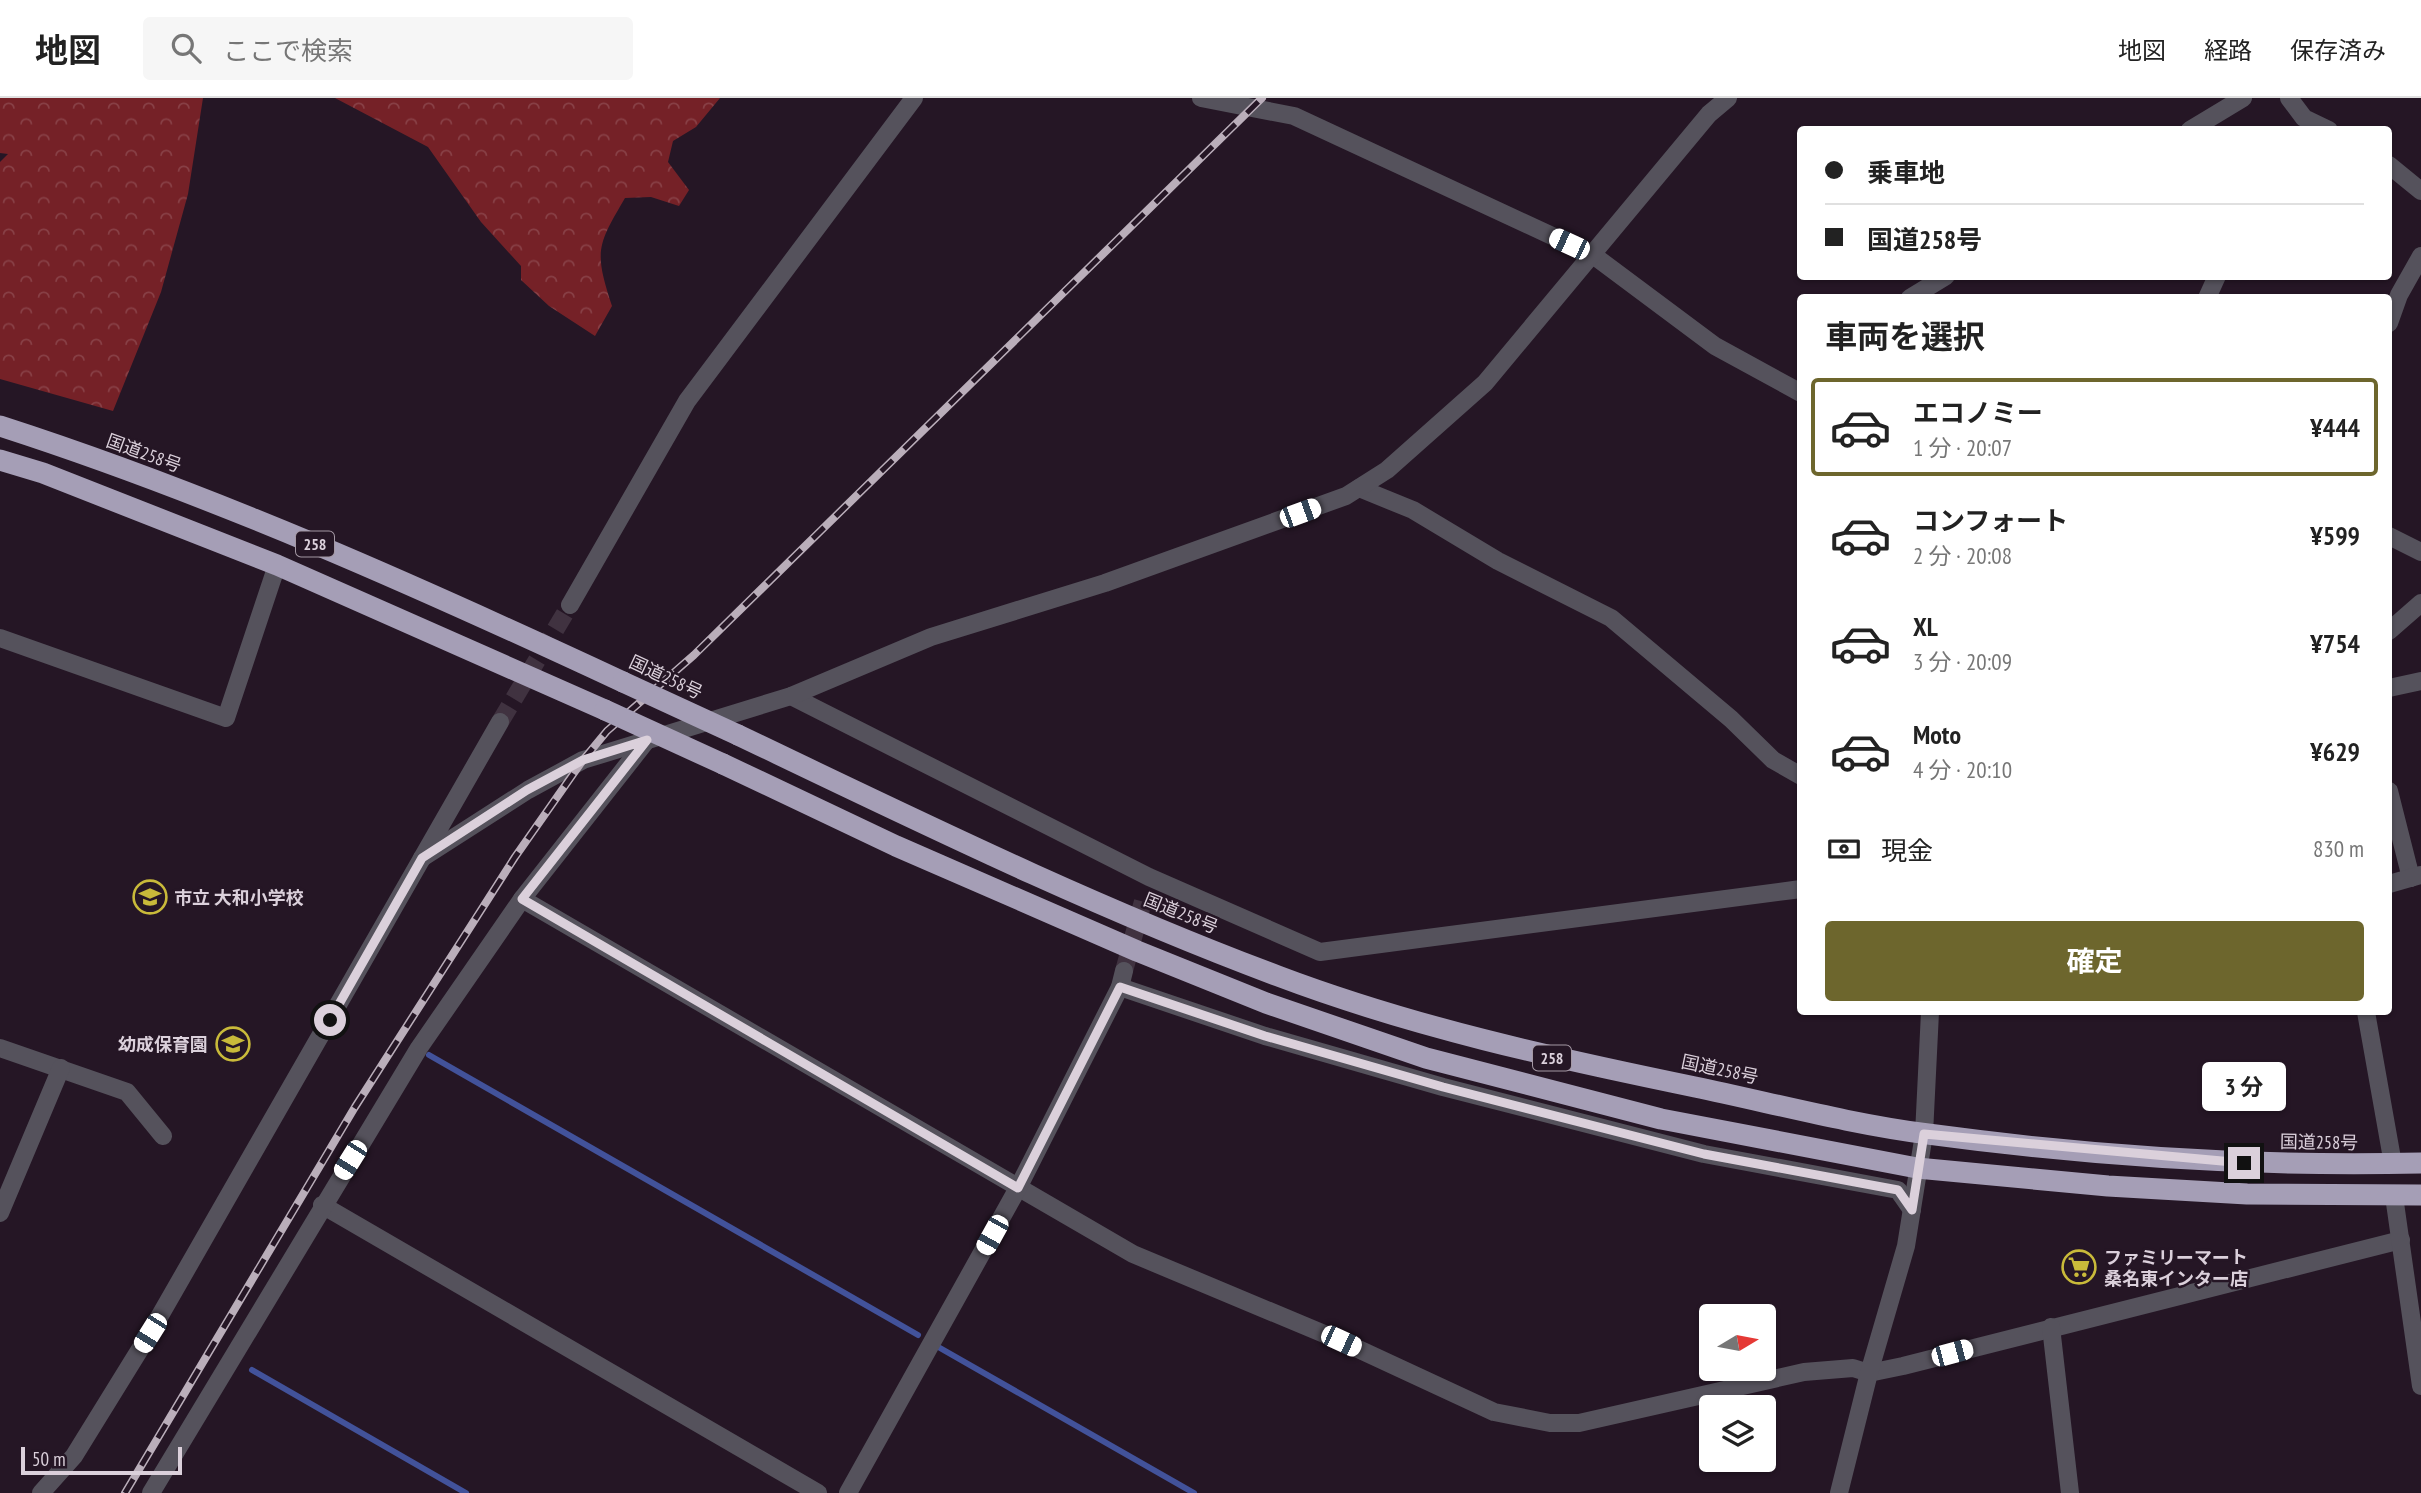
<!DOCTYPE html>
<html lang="ja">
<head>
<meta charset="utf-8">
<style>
  :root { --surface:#fff; --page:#f6f6f6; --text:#222; --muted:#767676; --line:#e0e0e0; --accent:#6d662d }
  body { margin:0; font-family:"PT Sans Narrow","Noto Sans JP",sans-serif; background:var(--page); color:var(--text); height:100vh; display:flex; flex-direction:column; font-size:26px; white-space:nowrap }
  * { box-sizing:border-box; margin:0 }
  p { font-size:23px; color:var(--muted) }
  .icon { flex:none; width:38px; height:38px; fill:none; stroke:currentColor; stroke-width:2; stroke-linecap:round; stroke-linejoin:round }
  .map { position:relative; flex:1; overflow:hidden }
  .sheet { position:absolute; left:1797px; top:196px; width:595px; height:721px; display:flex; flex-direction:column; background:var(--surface); border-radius:7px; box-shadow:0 2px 5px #0004 }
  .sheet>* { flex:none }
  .top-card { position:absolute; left:1797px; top:28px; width:595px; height:154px; border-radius:7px; box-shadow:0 2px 5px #0004; display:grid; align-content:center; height:154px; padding:0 28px; background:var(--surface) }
  .needle { width:46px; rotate:80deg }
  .fabs { position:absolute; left:1699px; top:1206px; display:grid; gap:14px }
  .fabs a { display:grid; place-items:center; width:77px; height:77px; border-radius:7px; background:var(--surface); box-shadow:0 2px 5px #0004; font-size:35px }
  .scale { position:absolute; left:21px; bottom:18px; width:161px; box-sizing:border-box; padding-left:7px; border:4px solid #dbd0db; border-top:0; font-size:19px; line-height:24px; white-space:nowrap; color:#dbd0db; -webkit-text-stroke:5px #251625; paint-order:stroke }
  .end { position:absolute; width:32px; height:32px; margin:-16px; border:9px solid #dbd0db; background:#111; box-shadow:0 0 0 4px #111 }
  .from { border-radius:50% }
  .bubble { position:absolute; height:49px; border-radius:7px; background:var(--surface); box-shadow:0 2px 5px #0004; font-size:23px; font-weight:700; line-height:49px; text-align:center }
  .car { position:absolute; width:21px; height:42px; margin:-21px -10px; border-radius:9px; box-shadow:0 0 5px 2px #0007; background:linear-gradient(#fff 24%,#345 0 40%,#fff 0 76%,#345 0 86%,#fff 0) }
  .top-card b { display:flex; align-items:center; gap:24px; height:66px; font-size:26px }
  .top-card b+b { border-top:2px solid var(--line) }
  .top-card i { width:18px; height:18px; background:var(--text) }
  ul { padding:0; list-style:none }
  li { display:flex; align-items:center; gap:21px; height:98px; margin:0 14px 10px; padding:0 14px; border:4px solid transparent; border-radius:7px }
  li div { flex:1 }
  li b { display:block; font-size:26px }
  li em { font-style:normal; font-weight:700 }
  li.on { border-color:var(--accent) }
  li>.icon { width:63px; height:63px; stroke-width:1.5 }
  h2 { padding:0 28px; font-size:32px; line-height:84px }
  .pay { display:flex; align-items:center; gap:18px; height:77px; padding:0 28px; font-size:26px }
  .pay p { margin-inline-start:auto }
  .primary-button { display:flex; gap:14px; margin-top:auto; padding:14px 28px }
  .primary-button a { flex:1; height:80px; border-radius:7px; background:var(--accent); color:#fff; font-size:28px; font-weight:700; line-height:80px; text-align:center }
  header { display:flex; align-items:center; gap:42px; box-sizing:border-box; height:98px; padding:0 35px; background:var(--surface); border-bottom:2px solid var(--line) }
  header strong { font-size:33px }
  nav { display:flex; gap:38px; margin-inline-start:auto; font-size:24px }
  .search { width:490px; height:63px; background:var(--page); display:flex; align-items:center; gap:18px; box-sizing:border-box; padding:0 24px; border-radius:7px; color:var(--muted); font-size:26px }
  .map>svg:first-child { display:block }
</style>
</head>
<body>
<header>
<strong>地図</strong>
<div class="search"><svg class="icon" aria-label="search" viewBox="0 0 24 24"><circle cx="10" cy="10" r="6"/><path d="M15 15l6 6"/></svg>ここで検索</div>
<nav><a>地図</a><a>経路</a><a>保存済み</a></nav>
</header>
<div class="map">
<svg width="2421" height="1395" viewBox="0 0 2421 1395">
  <defs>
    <pattern id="forest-crowns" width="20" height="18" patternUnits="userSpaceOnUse" patternTransform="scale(1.75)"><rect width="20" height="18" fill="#752127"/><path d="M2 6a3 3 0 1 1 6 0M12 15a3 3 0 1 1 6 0" fill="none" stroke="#884046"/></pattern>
  </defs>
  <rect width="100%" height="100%" fill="#251625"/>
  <!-- forest -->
  <g fill="url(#forest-crowns)">
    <polygon points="0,0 203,0 188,96 161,194 113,313 0,281 0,64 8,56 0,55"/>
    <path d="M335 0H720L696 29 673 43 668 64 689 92 679 108 651 99 625 100C597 148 594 153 612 208L595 238 549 208 521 182V168L481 124 428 49Z"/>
  </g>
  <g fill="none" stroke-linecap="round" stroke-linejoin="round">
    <!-- stream -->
    <g stroke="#42529a" stroke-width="6">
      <polyline points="429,957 918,1237"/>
      <polyline points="940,1250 1194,1395"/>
      <polyline points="252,1272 466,1395"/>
    </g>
    <!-- minor-tunnel -->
    <g stroke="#403240" stroke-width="18" stroke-dasharray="18 9" stroke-linecap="butt">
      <polyline points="500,624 570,507"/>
      <polyline points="1124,873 1145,796"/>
    </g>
    <!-- minor -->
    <g stroke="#55525c" stroke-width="18">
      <polyline points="1201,0 1294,18 1593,157 1715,248 1801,295"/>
      <polyline points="2289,0 2304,20 2329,32"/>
      <polyline points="2190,32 2243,0"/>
      <polyline points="2389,67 2421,93"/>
      <polyline points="1910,200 1946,178"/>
      <polyline points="2207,200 2217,178"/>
      <polyline points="2389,225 2399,197 2421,158"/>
      <polyline points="1359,390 1413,412 1498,463 1611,520 1731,621 1773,662 1801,678"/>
      <polyline points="2389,438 2421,454"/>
      <polyline points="570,507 687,303 914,0"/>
      <polyline points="2389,533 2421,505"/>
      <polyline points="0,540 226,620 277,467"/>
      <polyline points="2389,590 2421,583"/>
      <polyline points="791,598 1149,779 1320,854 1801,791"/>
      <polyline points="2389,693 2411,780"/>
      <polyline points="422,760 528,692 583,662 791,598 931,539 1105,485 1346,398 1387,372 1485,285 1709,16 1728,0"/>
      <polyline points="2389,786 2421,777"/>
      <polyline points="522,801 1133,1156 1341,1243 1494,1314 1550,1325 1579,1325 1804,1274 1853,1270 1869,1275 1903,1268 2401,1142"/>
      <polyline points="1120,889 1265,938 1443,989 1704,1056 1898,1092 1912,1112"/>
      <polyline points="2366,914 2393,1066"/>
      <polyline points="0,950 127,994 163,1038"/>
      <polyline points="2394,1098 2421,1288"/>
      <polyline points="322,1107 818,1395"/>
      <polyline points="0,1115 61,970"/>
      <polyline points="2051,1229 2070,1395"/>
      <polyline points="41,1395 74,1358 150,1235 500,624"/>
      <polyline points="151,1395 419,950 522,801 647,642"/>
      <polyline points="848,1395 1018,1090 1120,889 1124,873"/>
      <polyline points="1839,1395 1869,1275 1906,1148 1924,1036 1930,914"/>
    </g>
    <!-- highway -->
    <g stroke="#a59eb6" stroke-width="21">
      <path d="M0 328C214 397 419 489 623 584"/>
      <polyline points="0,362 43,375 277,467 605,612"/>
      <path d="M738 637C916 722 1093 809 1278 878 1413 929 1554 960 1695 989 1772 1005 1850 1026 1928 1036 2091 1058 2257 1069 2421 1065"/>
      <polyline points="723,666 896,748 1137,853 1266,905 1426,960 1661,1021 1917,1070 2108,1088 2247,1096 2421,1097"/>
    </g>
    <defs>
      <polyline id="rail" points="125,1395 355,1009 515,759 583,662 607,633 694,557 1262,0"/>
    </defs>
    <!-- rail casing -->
    <use href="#rail" stroke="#baaeba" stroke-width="8"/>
    <!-- rail -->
    <use href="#rail" stroke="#251625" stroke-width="5" stroke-dasharray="16" stroke-linecap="butt"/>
    <!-- highway-bridge -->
    <g stroke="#a59eb6" stroke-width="21">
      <polyline points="623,584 738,637"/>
      <polyline points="605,612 723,666"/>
    </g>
  </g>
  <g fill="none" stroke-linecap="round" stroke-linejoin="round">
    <!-- route -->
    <polyline stroke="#dbd0db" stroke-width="9" points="330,922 422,760 527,692 583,662 647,642 522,801 1018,1090 1120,889 1265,938 1443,989 1704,1056 1898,1092 1912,1112 1924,1036 2244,1065"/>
  </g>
  <!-- icons -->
  <defs>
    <symbol id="school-ring" viewBox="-11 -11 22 22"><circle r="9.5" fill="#251625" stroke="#c9ba3a" stroke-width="1.5"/><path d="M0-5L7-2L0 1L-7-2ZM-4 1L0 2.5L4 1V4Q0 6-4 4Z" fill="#c9ba3a"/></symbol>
    <symbol id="supermarket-ring" viewBox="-11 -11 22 22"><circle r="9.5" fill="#251625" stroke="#c9ba3a" stroke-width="1.5"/><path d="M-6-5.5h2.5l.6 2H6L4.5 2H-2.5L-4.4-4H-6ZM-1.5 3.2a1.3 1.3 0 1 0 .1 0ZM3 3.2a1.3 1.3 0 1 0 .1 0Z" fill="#c9ba3a"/></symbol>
  </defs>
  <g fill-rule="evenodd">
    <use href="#school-ring" x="131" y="780" width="38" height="38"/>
    <use href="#school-ring" x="214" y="927" width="38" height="38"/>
    <use href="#supermarket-ring" x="2060" y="1150" width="38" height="38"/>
  </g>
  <g text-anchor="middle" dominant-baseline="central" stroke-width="5" stroke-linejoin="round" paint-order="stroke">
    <!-- shield labels -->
    <g fill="#251625" stroke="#a498a4" stroke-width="2">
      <rect x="296" y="433.5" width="38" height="25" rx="5"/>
      <rect x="1533" y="947.5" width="38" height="25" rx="5"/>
    </g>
    <g font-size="16" font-weight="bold" fill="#dbd0db">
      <text x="315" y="446">258</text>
      <text x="1552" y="960">258</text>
    </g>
    <!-- street labels -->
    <g font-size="18" fill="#dbd0db" stroke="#251625">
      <text transform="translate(144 355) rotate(20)">国道258号</text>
      <text transform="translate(666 579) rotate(25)">国道258号</text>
      <text transform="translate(1181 815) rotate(22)">国道258号</text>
      <text transform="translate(1720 971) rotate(12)">国道258号</text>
      <text transform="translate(2319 1044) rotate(1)">国道258号</text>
    </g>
    <!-- poi labels -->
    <g font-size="18" font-weight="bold" fill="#dbd0db" stroke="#251625" text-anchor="start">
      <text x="174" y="799">市立 大和小学校</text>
      <text x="208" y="946" text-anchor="end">幼成保育園</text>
      <text x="2104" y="1159">ファミリーマート<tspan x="2104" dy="21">桑名東インター店</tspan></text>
    </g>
  </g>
</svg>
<div class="fabs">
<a><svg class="needle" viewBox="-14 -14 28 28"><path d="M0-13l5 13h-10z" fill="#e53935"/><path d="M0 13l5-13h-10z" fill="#767676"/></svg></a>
<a><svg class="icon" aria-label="layers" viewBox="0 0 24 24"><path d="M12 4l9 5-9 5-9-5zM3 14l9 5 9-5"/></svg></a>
</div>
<div class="scale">50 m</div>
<i class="end from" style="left:330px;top:922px"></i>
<i class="end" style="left:2244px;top:1065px"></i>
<div class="bubble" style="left:2202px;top:964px;width:84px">3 分</div>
<i class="car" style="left:1569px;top:146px;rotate:295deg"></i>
<i class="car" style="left:1300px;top:415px;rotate:70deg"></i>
<i class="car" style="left:350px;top:1062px;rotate:212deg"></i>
<i class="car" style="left:992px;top:1137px;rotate:209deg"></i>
<i class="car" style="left:150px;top:1235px;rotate:212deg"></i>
<i class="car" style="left:1341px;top:1243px;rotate:115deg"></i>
<i class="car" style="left:1952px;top:1255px;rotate:75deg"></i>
<div class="top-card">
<b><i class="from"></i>乗車地</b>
<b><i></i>国道258号</b>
</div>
<section class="sheet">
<h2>車両を選択</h2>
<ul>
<li class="on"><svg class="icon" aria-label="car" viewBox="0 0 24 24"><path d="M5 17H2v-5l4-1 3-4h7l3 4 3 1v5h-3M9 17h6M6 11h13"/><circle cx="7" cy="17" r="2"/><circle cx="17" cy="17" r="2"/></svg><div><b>エコノミー</b><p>1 分 · 20:07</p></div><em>¥444</em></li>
<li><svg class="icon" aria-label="car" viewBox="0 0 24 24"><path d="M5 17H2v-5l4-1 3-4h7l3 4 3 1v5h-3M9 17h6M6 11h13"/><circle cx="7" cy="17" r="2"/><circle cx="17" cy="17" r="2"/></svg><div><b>コンフォート</b><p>2 分 · 20:08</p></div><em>¥599</em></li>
<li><svg class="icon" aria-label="car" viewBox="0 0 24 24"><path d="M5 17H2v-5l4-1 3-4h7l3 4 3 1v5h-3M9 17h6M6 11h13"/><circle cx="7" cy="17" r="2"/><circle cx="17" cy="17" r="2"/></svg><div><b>XL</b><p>3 分 · 20:09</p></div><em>¥754</em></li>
<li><svg class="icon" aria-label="car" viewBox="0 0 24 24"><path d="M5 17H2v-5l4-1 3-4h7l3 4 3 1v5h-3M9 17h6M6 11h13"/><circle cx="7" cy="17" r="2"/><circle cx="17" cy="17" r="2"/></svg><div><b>Moto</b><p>4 分 · 20:10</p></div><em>¥629</em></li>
</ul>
<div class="pay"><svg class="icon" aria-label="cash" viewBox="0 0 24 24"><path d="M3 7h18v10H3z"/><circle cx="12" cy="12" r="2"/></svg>現金<p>830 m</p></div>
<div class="primary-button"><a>確定</a></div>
</section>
</div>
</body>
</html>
